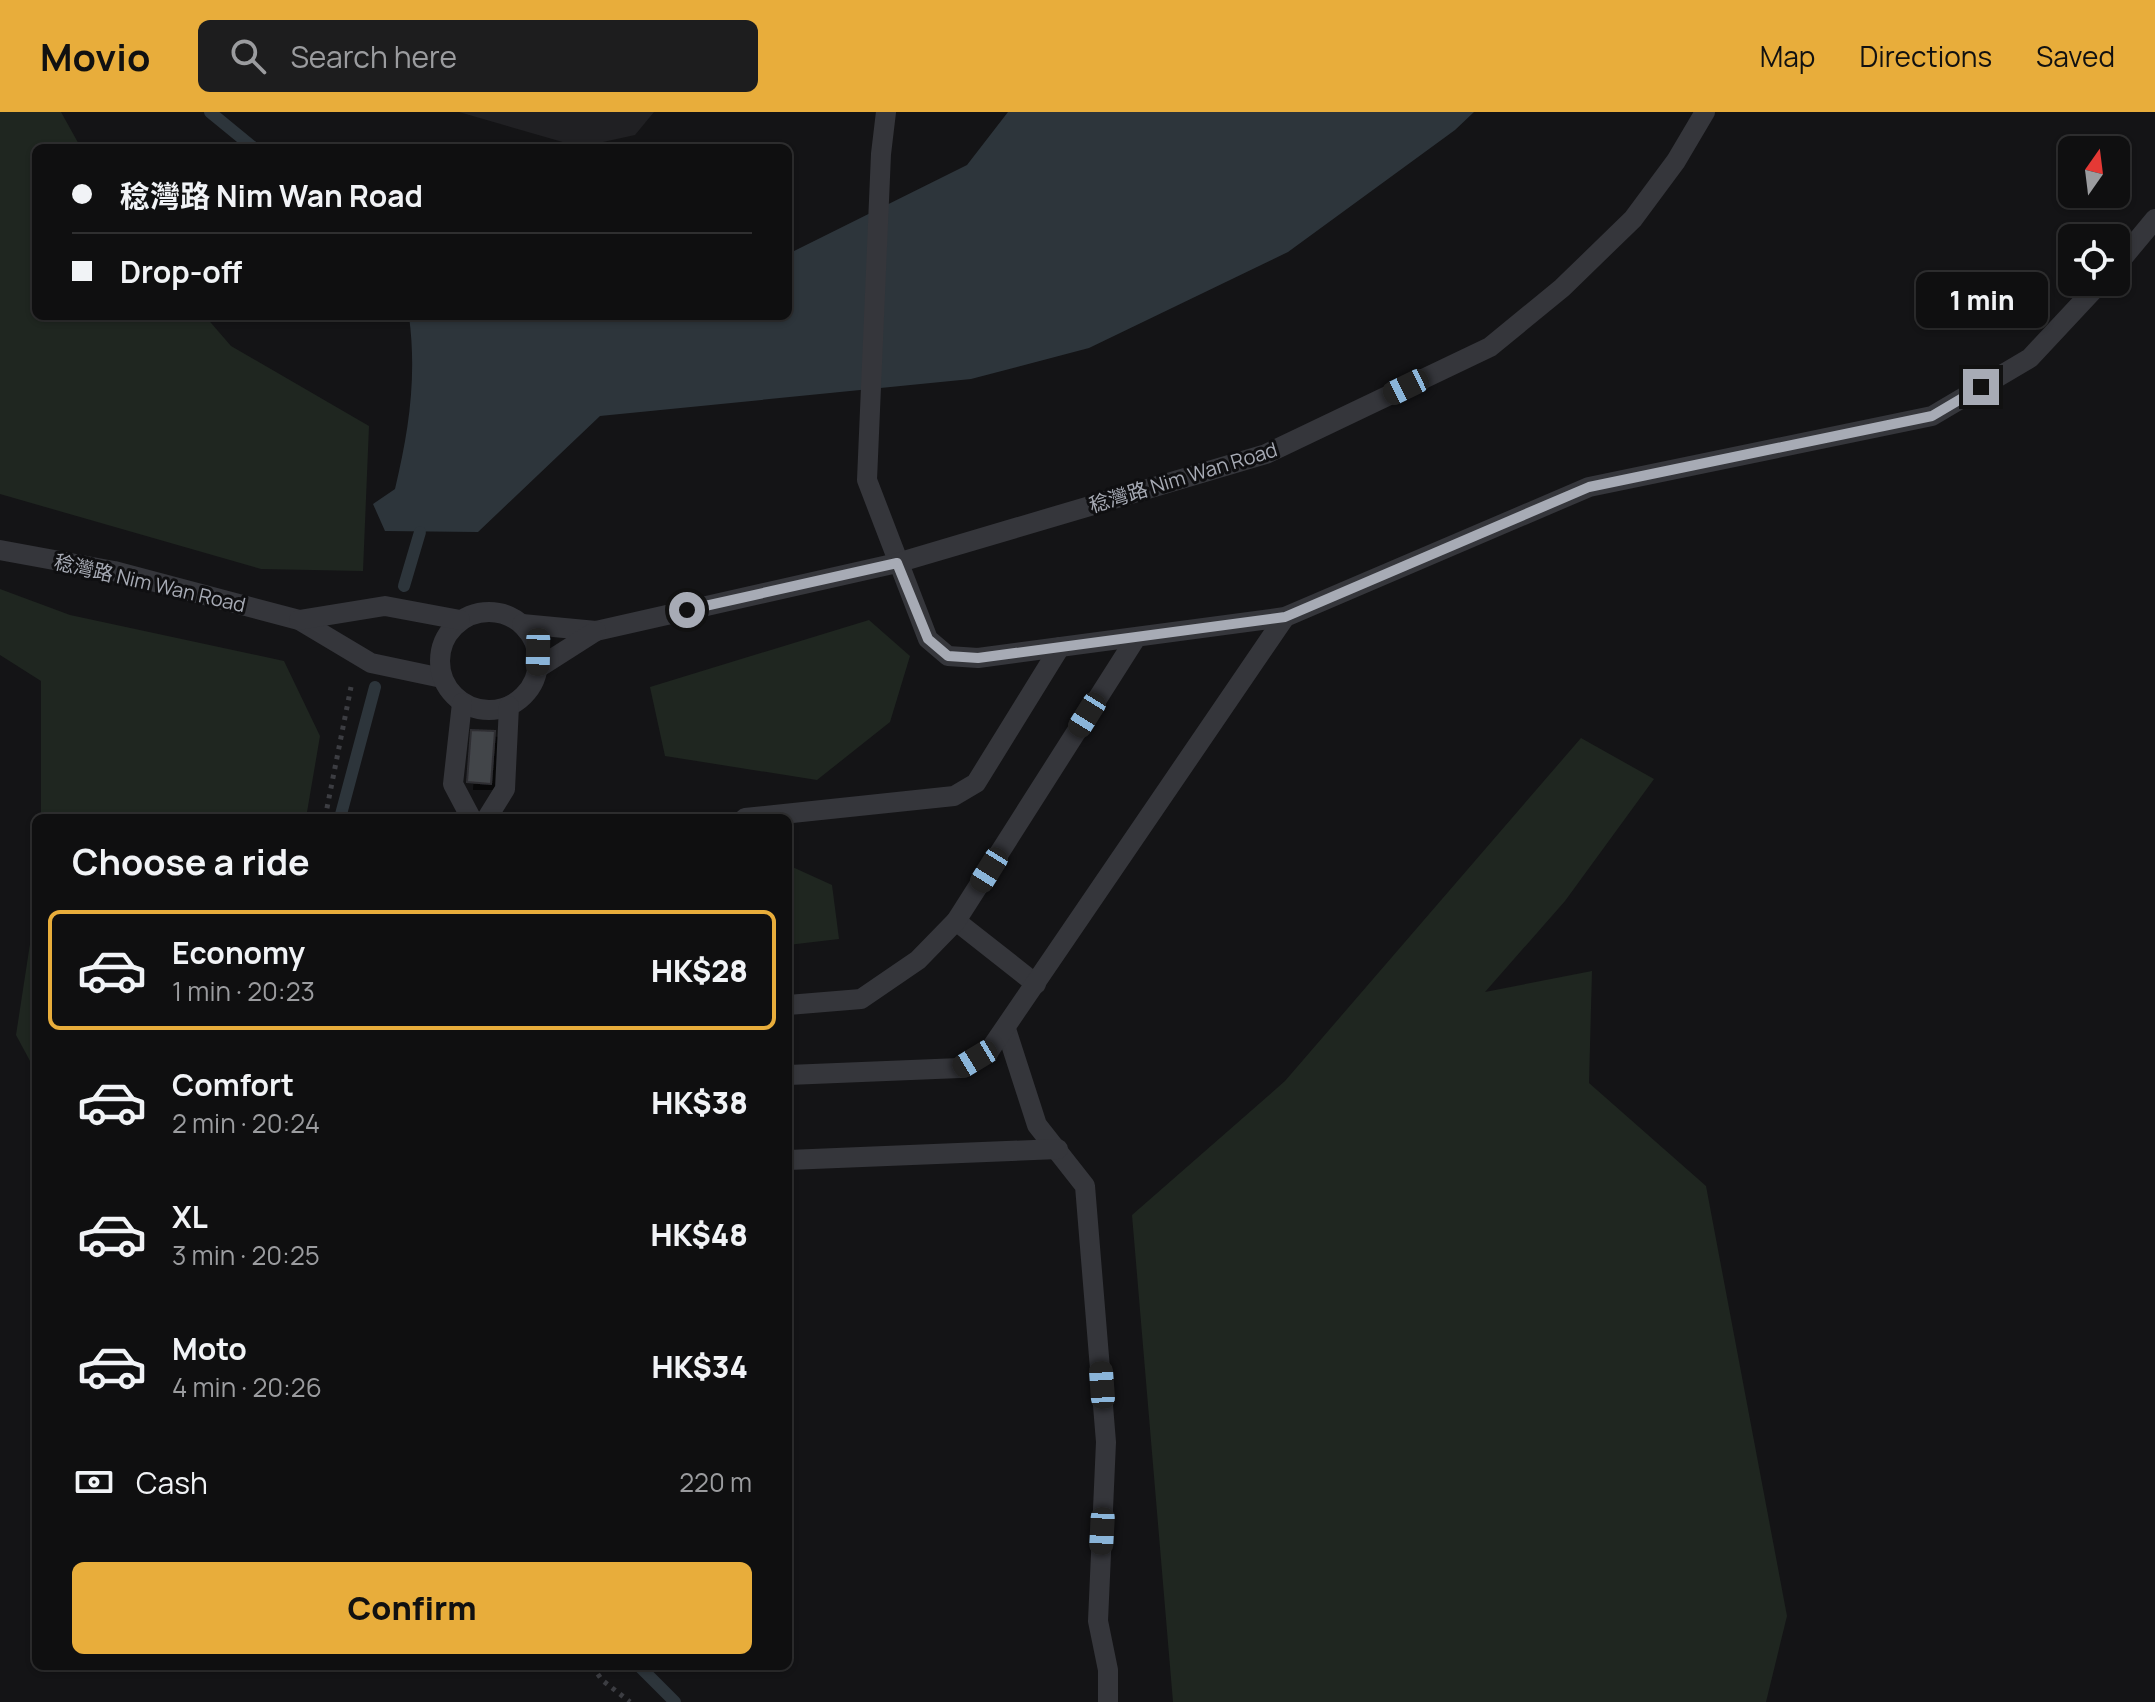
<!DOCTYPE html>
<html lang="en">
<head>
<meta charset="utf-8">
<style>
  :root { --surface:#0f0f10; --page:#1d1d1e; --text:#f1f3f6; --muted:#9b9c9f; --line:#2f2f30; --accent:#e8ad3b }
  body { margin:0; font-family:Manrope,"Noto Sans TC",sans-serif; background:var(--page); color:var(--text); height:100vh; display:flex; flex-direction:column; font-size:30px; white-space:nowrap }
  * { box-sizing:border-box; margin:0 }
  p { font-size:26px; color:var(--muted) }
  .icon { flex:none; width:44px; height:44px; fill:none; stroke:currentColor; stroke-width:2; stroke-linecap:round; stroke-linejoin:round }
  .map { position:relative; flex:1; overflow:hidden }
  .side { position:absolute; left:32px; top:702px; width:760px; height:856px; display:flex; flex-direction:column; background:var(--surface); border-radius:12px; box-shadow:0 2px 6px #0004,0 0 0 2px var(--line) }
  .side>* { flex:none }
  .guide { position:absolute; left:32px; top:32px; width:760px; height:176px; border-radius:12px; box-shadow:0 2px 6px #0004,0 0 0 2px var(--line); display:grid; align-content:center; height:176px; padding:0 40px; background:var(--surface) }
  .needle { width:52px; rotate:14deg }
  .buttons { position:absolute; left:2058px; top:24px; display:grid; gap:16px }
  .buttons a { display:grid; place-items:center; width:72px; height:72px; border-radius:12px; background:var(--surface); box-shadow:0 2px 6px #0004,0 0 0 2px var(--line); font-size:40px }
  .end { position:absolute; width:36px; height:36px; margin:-18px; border:10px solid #a7abb5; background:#111; box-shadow:0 0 0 4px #111 }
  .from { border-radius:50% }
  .bubble { position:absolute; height:56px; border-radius:12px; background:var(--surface); box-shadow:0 2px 6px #0004,0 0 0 2px var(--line); font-size:26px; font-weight:800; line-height:56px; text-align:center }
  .car { position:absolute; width:24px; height:48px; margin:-24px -12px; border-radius:10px; box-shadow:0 0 6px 2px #0007; background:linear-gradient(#222 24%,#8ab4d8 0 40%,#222 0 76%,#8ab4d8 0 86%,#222 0) }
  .guide b { display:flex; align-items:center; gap:28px; height:76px; font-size:30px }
  .guide b+b { border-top:2px solid var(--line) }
  .guide i { width:20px; height:20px; background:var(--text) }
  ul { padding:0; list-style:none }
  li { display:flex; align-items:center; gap:24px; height:120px; margin:0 16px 12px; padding:0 24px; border:4px solid transparent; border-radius:12px }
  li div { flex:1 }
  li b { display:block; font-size:30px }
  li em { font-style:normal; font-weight:800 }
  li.active { border-color:var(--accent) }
  li>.icon { width:72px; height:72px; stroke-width:1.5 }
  h2 { padding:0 40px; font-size:36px; line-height:96px }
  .pay { display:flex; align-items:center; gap:20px; height:88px; padding:0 40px; font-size:30px }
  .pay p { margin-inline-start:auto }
  .action { display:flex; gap:16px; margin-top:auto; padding:16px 40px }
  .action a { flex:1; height:92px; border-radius:12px; background:var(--accent); color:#111; font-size:32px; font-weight:800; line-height:92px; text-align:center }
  header { display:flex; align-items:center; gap:48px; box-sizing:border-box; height:112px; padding:0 40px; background:var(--accent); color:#111 }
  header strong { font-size:38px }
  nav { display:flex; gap:44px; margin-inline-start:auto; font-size:28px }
  .search { width:560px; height:72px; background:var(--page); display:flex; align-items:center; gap:20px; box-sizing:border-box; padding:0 28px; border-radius:12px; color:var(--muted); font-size:30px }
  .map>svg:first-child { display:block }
</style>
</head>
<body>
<header>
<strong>Movio</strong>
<div class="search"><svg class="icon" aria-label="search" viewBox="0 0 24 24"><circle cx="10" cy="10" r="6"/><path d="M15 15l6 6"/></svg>Search here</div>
<nav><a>Map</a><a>Directions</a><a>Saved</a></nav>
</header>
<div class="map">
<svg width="2155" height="1590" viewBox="0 0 2155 1590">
  <defs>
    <filter id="shadow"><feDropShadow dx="7" dy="7" stdDeviation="0" flood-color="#0009"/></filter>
  </defs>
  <rect width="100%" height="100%" fill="#141416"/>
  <!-- built -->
  <polygon fill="#202023" points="459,0 654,0 635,23 580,35"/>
  <!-- green -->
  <g fill="#1f2620">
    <polygon points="0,0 61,0 81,36 36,36 36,204 205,204 231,234 369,314 363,459 261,457 0,382"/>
    <polygon points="0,477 70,503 284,549 320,624 306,706 41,706 41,569 0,543"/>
    <polygon points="869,508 910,544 890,610 817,668 665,644 650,575"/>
    <polygon points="1581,626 1654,667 1565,789 1485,880 1592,859 1589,971 1706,1074 1787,1504 1766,1590 1173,1590 1132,1103 1285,969"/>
    <polygon points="788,753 832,773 839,827 788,833"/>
    <polygon points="36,793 36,960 16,923"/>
  </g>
  <!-- water -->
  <path fill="#2d353b" d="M1008 0H1474L1455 18 1288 140 1089 236 971 267 600 304 478 420 385 419 373 392 395 377C409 318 417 265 409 204H788V142L967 53Z"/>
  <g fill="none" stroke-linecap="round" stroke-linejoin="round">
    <!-- stream -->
    <g stroke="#2d353b" stroke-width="12">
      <polyline points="210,0 254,36"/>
      <polyline points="404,474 420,420"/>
      <polyline points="340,706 375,575"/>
      <polyline points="639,1554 675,1590"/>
    </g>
  </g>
  <!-- building -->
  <polygon fill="#434449" stroke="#2e2e32" stroke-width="2" filter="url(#shadow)" points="471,618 495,619 491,672 467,670"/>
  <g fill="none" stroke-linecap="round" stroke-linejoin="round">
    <!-- path -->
    <g stroke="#3c3d42" stroke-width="5" stroke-dasharray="4 6" stroke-linecap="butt">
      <polyline points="325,706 351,575"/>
      <polyline points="592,1554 602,1568 630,1590"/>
    </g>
    <!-- service -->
    <g stroke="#35363b" stroke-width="20">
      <polyline points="886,0 881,42 867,368 928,527 948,544 978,546 1285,505 1589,375 1932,304 2030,246 2101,170"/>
      <polyline points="2116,154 2155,107"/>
      <polyline points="0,438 114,459 299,508 371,551 442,566"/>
      <circle cx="489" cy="549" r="49"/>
      <polyline points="299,508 385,494 460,508"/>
      <polyline points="522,512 596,519 897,451 1266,342 1490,235 1562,176 1633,107 1676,49 1705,0"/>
      <polyline points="538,556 596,519"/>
      <polyline points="462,591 453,672 471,706"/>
      <polyline points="487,706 505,677 509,594"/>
      <polyline points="745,706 954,684 976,671 1060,535"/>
      <polyline points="956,809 1036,872"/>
      <polyline points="788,893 861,887 918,848 956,809 1136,526"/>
      <polyline points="1006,917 1037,1013 1085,1074 1106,1330 1098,1509 1108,1558 1108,1590"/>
      <polyline points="788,963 960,956 989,939 1285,505"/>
      <polyline points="788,1048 1058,1037"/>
    </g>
  </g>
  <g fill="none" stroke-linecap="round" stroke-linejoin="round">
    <!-- route -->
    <polyline stroke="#a7abb5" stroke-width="10" points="687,498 897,451 928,527 948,544 978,546 1285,505 1589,375 1932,304 1981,275"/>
  </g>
  <g text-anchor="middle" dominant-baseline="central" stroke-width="6" stroke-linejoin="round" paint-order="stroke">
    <!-- street labels -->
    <g font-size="20" fill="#a7abb5" stroke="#0f0f11">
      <text transform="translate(1183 365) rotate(-17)">稔灣路 Nim Wan Road</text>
      <text transform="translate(150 471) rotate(13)">稔灣路 Nim Wan Road</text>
    </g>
  </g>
</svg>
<div class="buttons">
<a><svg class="needle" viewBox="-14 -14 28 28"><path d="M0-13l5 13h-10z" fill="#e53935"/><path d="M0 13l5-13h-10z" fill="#9b9c9f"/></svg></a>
<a><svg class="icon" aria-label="locate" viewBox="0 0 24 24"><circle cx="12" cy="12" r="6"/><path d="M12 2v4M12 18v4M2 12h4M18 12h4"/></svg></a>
</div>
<i class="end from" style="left:687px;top:498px"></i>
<i class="end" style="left:1981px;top:275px"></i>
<div class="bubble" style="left:1916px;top:160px;width:132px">1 min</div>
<i class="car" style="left:1406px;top:275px;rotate:244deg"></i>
<i class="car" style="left:538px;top:540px;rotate:181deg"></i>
<i class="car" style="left:1087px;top:603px;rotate:212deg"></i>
<i class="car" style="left:989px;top:758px;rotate:212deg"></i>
<i class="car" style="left:975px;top:947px;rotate:239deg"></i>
<i class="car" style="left:1102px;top:1273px;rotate:356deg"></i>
<i class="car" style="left:1102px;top:1419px;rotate:183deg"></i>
<div class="guide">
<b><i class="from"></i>稔灣路 Nim Wan Road</b>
<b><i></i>Drop-off</b>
</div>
<section class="side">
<h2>Choose a ride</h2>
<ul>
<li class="active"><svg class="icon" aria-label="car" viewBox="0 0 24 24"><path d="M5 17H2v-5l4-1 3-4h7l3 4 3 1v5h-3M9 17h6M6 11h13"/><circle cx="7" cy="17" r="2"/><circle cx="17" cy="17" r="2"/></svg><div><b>Economy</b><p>1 min · 20:23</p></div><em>HK$28</em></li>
<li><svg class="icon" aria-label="car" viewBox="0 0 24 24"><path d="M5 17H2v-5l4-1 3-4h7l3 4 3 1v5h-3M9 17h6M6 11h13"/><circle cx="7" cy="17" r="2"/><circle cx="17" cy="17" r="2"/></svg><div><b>Comfort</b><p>2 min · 20:24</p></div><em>HK$38</em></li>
<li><svg class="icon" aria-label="car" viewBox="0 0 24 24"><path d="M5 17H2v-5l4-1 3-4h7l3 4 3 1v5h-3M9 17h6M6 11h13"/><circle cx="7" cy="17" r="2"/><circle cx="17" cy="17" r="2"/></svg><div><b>XL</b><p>3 min · 20:25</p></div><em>HK$48</em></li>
<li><svg class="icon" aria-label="car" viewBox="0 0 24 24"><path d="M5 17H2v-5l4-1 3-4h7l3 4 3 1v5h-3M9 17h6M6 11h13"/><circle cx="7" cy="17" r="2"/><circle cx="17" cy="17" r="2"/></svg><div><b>Moto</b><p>4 min · 20:26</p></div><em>HK$34</em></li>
</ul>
<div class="pay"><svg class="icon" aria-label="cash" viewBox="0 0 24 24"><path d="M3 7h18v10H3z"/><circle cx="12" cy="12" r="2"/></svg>Cash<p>220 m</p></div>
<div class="action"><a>Confirm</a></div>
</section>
</div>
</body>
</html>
